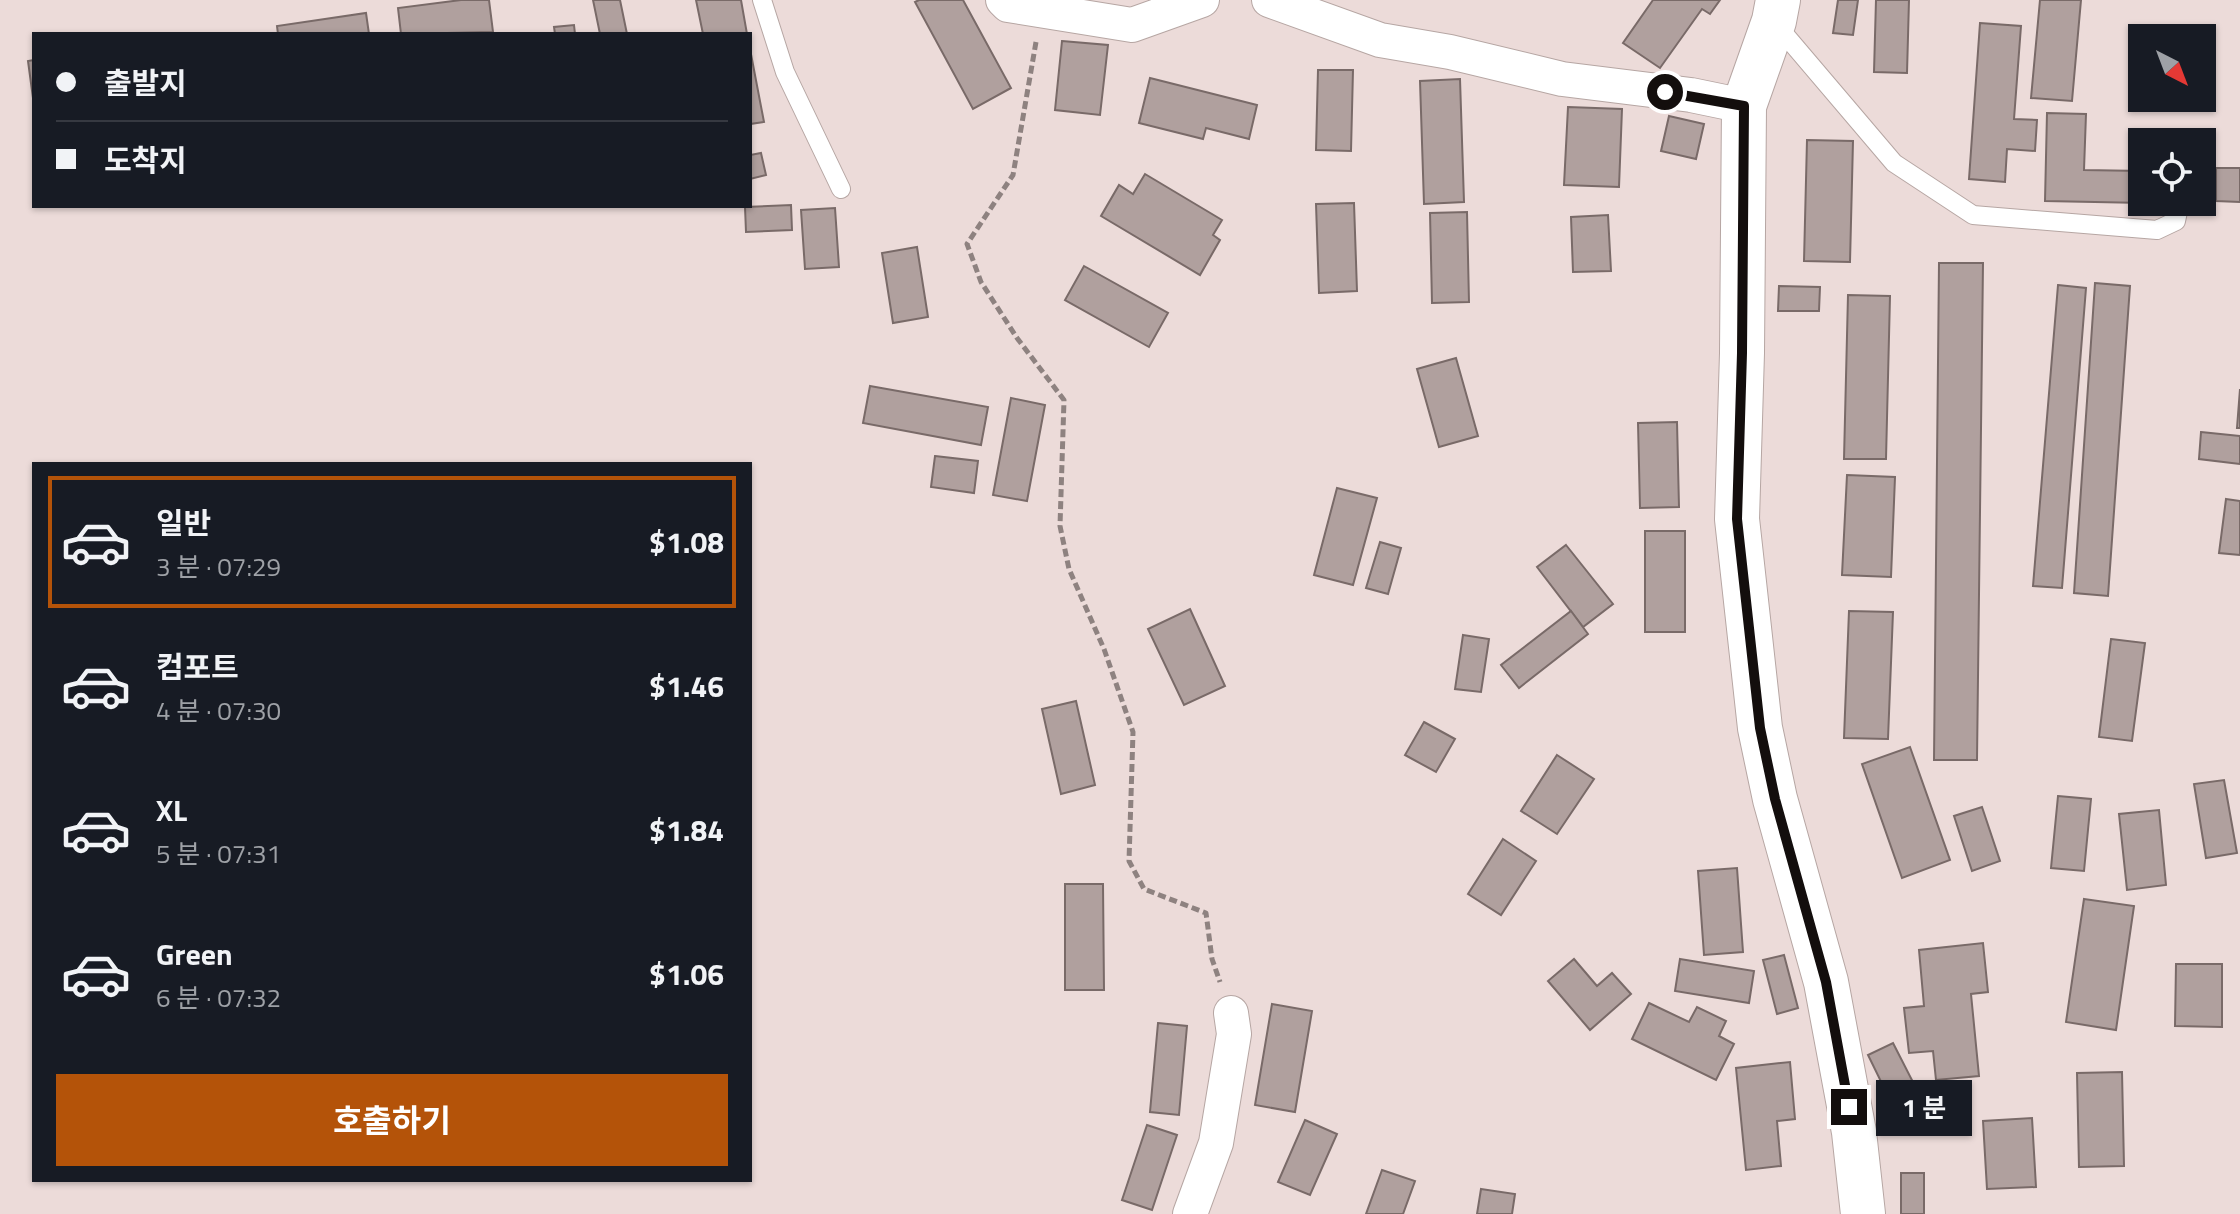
<!DOCTYPE html>
<html lang="ko">
<head>
<meta charset="utf-8">
<style>
  :root { --surface:#171b24; --page:#20242c; --text:#f1f3f6; --muted:#9ea1a6; --line:#363941; --accent:#b45309 }
  body { margin:0; font-family:"Titillium Web","Noto Sans KR",sans-serif; background:var(--page); color:var(--text); height:100vh; display:flex; flex-direction:column; font-size:30px; white-space:nowrap }
  * { box-sizing:border-box; margin:0 }
  p { font-size:26px; color:var(--muted) }
  .icon { flex:none; width:44px; height:44px; fill:none; stroke:currentColor; stroke-width:2; stroke-linecap:round; stroke-linejoin:round }
  .map { position:relative; flex:1; overflow:hidden }
  .details { position:absolute; left:32px; top:462px; width:720px; height:720px; display:flex; flex-direction:column; background:var(--surface); border-radius:0px; box-shadow:0 2px 6px #0004 }
  .details>* { flex:none }
  .top-card { position:absolute; left:32px; top:32px; width:720px; height:176px; border-radius:0px; box-shadow:0 2px 6px #0004; display:grid; align-content:center; height:176px; padding:0 24px; background:var(--surface) }
  .needle { width:52px; rotate:138deg }
  .tools { position:absolute; left:2128px; top:24px; display:grid; gap:16px }
  .tools a { display:grid; place-items:center; width:88px; height:88px; border-radius:0px; background:var(--surface); box-shadow:0 2px 6px #0004; font-size:40px }
  .end { position:absolute; width:36px; height:36px; margin:-18px; border:10px solid #130e0d; background:#fff; box-shadow:0 0 0 4px #fff }
  .from { border-radius:50% }
  .bubble { position:absolute; height:56px; border-radius:0px; background:var(--surface); box-shadow:0 2px 6px #0004; font-size:26px; font-weight:700; line-height:56px; text-align:center }
  .top-card b { display:flex; align-items:center; gap:28px; height:76px; font-size:30px }
  .top-card b+b { border-top:2px solid var(--line) }
  .top-card i { width:20px; height:20px; background:var(--text) }
  ul { padding:14px 0 0; list-style:none }
  li { display:flex; align-items:center; gap:24px; height:132px; margin:0 16px 12px; padding:0 8px; border:4px solid transparent; border-radius:0px }
  li div { flex:1 }
  li b { display:block; font-size:30px }
  li em { font-style:normal; font-weight:700 }
  li.current { border-color:var(--accent) }
  li>.icon { width:72px; height:72px; stroke-width:1.5 }
  .button { display:flex; gap:16px; margin-top:auto; padding:16px 24px }
  .button a { flex:1; height:92px; border-radius:0px; background:var(--accent); color:#fff; font-size:32px; font-weight:700; line-height:92px; text-align:center }
  .map>svg:first-child { display:block }
</style>
</head>
<body>
<div class="map">
<svg width="2240" height="1214" viewBox="0 0 2240 1214">
  <rect width="100%" height="100%" fill="#ecdbd9"/>
  <!-- building -->
  <g fill="#b0a09e" stroke="#796a68" stroke-width="2">
    <polygon points="461,0 489,0 493,32 401,34 398,8"/>
    <polygon points="593,0 620,0 627,34 600,34"/>
    <polygon points="696,0 741,0 747,34 703,34"/>
    <polygon points="919,0 963,0 1011,88 973,109 915,2"/>
    <polygon points="1653,0 1720,0 1710,14 1702,9 1660,68 1623,43"/>
    <polygon points="1838,0 1858,0 1853,35 1833,33"/>
    <polygon points="1876,0 1909,0 1907,73 1874,72"/>
    <polygon points="2040,0 2081,0 2072,101 2031,98"/>
    <polygon points="366,13 369,34 278,34 277,26"/>
    <polygon points="1980,23 2021,26 2014,119 2037,120 2035,151 2007,149 2005,182 1969,179"/>
    <polygon points="574,25 575,34 555,34 554,27"/>
    <polygon points="1062,41 1108,45 1100,115 1055,110"/>
    <polygon points="750,49 764,122 750,124"/>
    <polygon points="34,60 34,98 33,98 28,61"/>
    <polygon points="1318,70 1353,70 1351,151 1316,150"/>
    <polygon points="1150,78 1257,105 1249,139 1206,128 1203,139 1139,123"/>
    <polygon points="1460,79 1464,202 1424,204 1420,81"/>
    <polygon points="1568,107 1622,109 1619,187 1564,185"/>
    <polygon points="2047,113 2086,114 2084,170 2142,171 2142,202 2145,203 2045,201"/>
    <polygon points="1669,116 1704,124 1696,159 1661,151"/>
    <polygon points="1807,140 1853,141 1850,262 1804,261"/>
    <polygon points="761,153 766,175 750,179 750,155"/>
    <polygon points="2216,168 2240,168 2240,202 2216,201"/>
    <polygon points="1145,174 1222,220 1213,235 1220,240 1200,275 1101,216 1119,185 1133,194"/>
    <polygon points="1354,203 1357,291 1319,293 1316,204"/>
    <polygon points="791,205 792,230 746,232 745,207"/>
    <polygon points="835,208 839,267 805,269 801,210"/>
    <polygon points="1467,212 1469,302 1432,303 1430,213"/>
    <polygon points="1608,215 1611,271 1573,272 1571,217"/>
    <polygon points="917,247 928,317 893,323 882,253"/>
    <polygon points="1939,263 1983,263 1977,760 1934,760"/>
    <polygon points="1084,266 1168,313 1149,347 1065,300"/>
    <polygon points="2095,283 2130,286 2108,596 2074,593"/>
    <polygon points="2058,285 2086,288 2062,588 2033,586"/>
    <polygon points="1779,286 1820,287 1819,311 1778,311"/>
    <polygon points="1848,295 1890,296 1886,459 1844,459"/>
    <polygon points="1456,358 1478,436 1439,447 1417,369"/>
    <polygon points="870,386 988,407 981,445 863,423"/>
    <polygon points="2240,389 2240,428 2237,428"/>
    <polygon points="1011,398 1045,405 1027,501 993,495"/>
    <polygon points="1677,422 1679,507 1640,508 1638,423"/>
    <polygon points="2201,432 2240,436 2240,464 2199,459"/>
    <polygon points="935,456 978,461 974,493 931,487"/>
    <polygon points="1847,475 1895,477 1891,577 1842,575"/>
    <polygon points="1337,488 1377,498 1353,585 1314,575"/>
    <polygon points="2226,499 2240,501 2240,555 2219,553"/>
    <rect x="1645" y="531" width="40" height="101"/>
    <polygon points="1380,542 1401,548 1388,594 1366,588"/>
    <polygon points="1566,545 1613,604 1583,627 1537,567"/>
    <polygon points="1190,609 1225,686 1184,705 1148,629"/>
    <polygon points="1571,611 1588,634 1519,688 1501,665"/>
    <polygon points="1849,611 1893,612 1888,739 1844,738"/>
    <polygon points="1463,635 1489,639 1481,692 1455,689"/>
    <polygon points="2111,639 2145,643 2132,741 2099,737"/>
    <polygon points="1076,701 1095,785 1061,794 1042,709"/>
    <polygon points="1424,722 1455,739 1436,772 1405,755"/>
    <polygon points="1910,747 1950,860 1902,878 1862,764"/>
    <polygon points="1557,755 1594,779 1557,834 1521,811"/>
    <polygon points="2224,780 2237,853 2206,858 2194,784"/>
    <polygon points="2058,796 2091,799 2084,871 2051,868"/>
    <polygon points="1982,807 2000,861 1972,871 1954,816"/>
    <polygon points="2159,810 2166,885 2127,890 2119,814"/>
    <polygon points="1503,839 1536,861 1501,915 1468,894"/>
    <polygon points="1737,868 1743,952 1704,955 1698,871"/>
    <polygon points="1065,884 1103,884 1104,990 1065,990"/>
    <polygon points="2084,899 2134,906 2116,1030 2066,1022"/>
    <polygon points="1983,943 1988,992 1971,994 1979,1076 1936,1080 1933,1051 1909,1053 1904,1008 1924,1006 1919,950"/>
    <polygon points="1784,955 1798,1008 1777,1014 1763,960"/>
    <polygon points="1574,959 1597,986 1612,973 1631,994 1590,1030 1548,981"/>
    <polygon points="1680,959 1754,971 1749,1003 1675,991"/>
    <polygon points="2176,964 2222,964 2222,1027 2175,1026"/>
    <polygon points="1649,1003 1689,1022 1697,1007 1726,1021 1719,1036 1734,1044 1716,1080 1632,1039"/>
    <polygon points="1272,1004 1312,1011 1295,1112 1255,1105"/>
    <polygon points="1158,1023 1187,1026 1179,1115 1150,1112"/>
    <polygon points="1893,1043 1916,1088 1890,1100 1868,1055"/>
    <polygon points="1790,1062 1795,1119 1777,1121 1781,1166 1746,1170 1736,1068"/>
    <polygon points="2122,1072 2124,1166 2079,1167 2077,1073"/>
    <polygon points="2032,1118 2036,1187 1987,1189 1983,1121"/>
    <polygon points="1305,1120 1337,1134 1310,1195 1278,1182"/>
    <polygon points="1147,1125 1177,1135 1152,1210 1122,1200"/>
    <polygon points="1382,1170 1415,1181 1403,1214 1366,1214"/>
    <rect x="1901" y="1173" width="23" height="41"/>
    <polygon points="1481,1189 1515,1194 1512,1214 1477,1214"/>
  </g>
  <g fill="none" stroke-linecap="round" stroke-linejoin="round">
    <defs>
      <g id="lane">
        <polyline points="762,0 785,72 841,189"/>
        <polyline points="1775,23 1894,163 1973,215 2157,230 2176,221 2180,202"/>
      </g>
      <g id="street">
        <polyline points="1003,0 1008,5 1132,25 1202,0"/>
        <polyline points="1269,0 1380,40 1450,52 1562,79 1691,95 1744,106"/>
        <polyline points="1190,1214 1216,1143 1234,1034 1231,1013"/>
      </g>
      <polyline id="secondary" points="1778,0 1774,21 1744,106 1742,353 1737,519 1760,728 1775,799 1826,982 1854,1132 1863,1214"/>
    </defs>
    <!-- lane casing -->
    <use href="#lane" stroke="#b6a6a3" stroke-width="20"/>
    <!-- street casing -->
    <use href="#street" stroke="#b6a6a3" stroke-width="36"/>
    <!-- secondary casing -->
    <use href="#secondary" stroke="#b6a6a3" stroke-width="46"/>
    <!-- path -->
    <polyline stroke="#8e8280" stroke-width="5" stroke-dasharray="8 4" stroke-linecap="butt" points="1036,42 1013,175 967,244 981,282 1017,338 1064,400 1060,526 1069,569 1104,649 1133,732 1129,861 1144,889 1206,913 1212,959 1220,982"/>
    <!-- lane -->
    <use href="#lane" stroke="#fff" stroke-width="18"/>
    <!-- street -->
    <use href="#street" stroke="#fff" stroke-width="34"/>
    <!-- secondary -->
    <use href="#secondary" stroke="#fff" stroke-width="44"/>
  </g>
  <g fill="none" stroke-linecap="round" stroke-linejoin="round">
    <!-- route -->
    <polyline stroke="#130e0d" stroke-width="10" points="1665,92 1744,106 1742,353 1737,519 1760,728 1775,799 1826,982 1849,1107"/>
  </g>
</svg>
<div class="tools">
<a><svg class="needle" viewBox="-14 -14 28 28"><path d="M0-13l5 13h-10z" fill="#e53935"/><path d="M0 13l5-13h-10z" fill="#9ea1a6"/></svg></a>
<a><svg class="icon" aria-label="locate" viewBox="0 0 24 24"><circle cx="12" cy="12" r="6"/><path d="M12 2v4M12 18v4M2 12h4M18 12h4"/></svg></a>
</div>
<i class="end from" style="left:1665px;top:92px"></i>
<i class="end" style="left:1849px;top:1107px"></i>
<div class="bubble" style="left:1876px;top:1080px;width:96px">1 분</div>
<div class="top-card">
<b><i class="from"></i>출발지</b>
<b><i></i>도착지</b>
</div>
<section class="details">
<ul>
<li class="current"><svg class="icon" aria-label="car" viewBox="0 0 24 24"><path d="M5 17H2v-5l4-1 3-4h7l3 4 3 1v5h-3M9 17h6M6 11h13"/><circle cx="7" cy="17" r="2"/><circle cx="17" cy="17" r="2"/></svg><div><b>일반</b><p>3 분 · 07:29</p></div><em>$1.08</em></li>
<li><svg class="icon" aria-label="car" viewBox="0 0 24 24"><path d="M5 17H2v-5l4-1 3-4h7l3 4 3 1v5h-3M9 17h6M6 11h13"/><circle cx="7" cy="17" r="2"/><circle cx="17" cy="17" r="2"/></svg><div><b>컴포트</b><p>4 분 · 07:30</p></div><em>$1.46</em></li>
<li><svg class="icon" aria-label="car" viewBox="0 0 24 24"><path d="M5 17H2v-5l4-1 3-4h7l3 4 3 1v5h-3M9 17h6M6 11h13"/><circle cx="7" cy="17" r="2"/><circle cx="17" cy="17" r="2"/></svg><div><b>XL</b><p>5 분 · 07:31</p></div><em>$1.84</em></li>
<li><svg class="icon" aria-label="car" viewBox="0 0 24 24"><path d="M5 17H2v-5l4-1 3-4h7l3 4 3 1v5h-3M9 17h6M6 11h13"/><circle cx="7" cy="17" r="2"/><circle cx="17" cy="17" r="2"/></svg><div><b>Green</b><p>6 분 · 07:32</p></div><em>$1.06</em></li>
</ul>
<div class="button"><a>호출하기</a></div>
</section>
</div>
</body>
</html>
